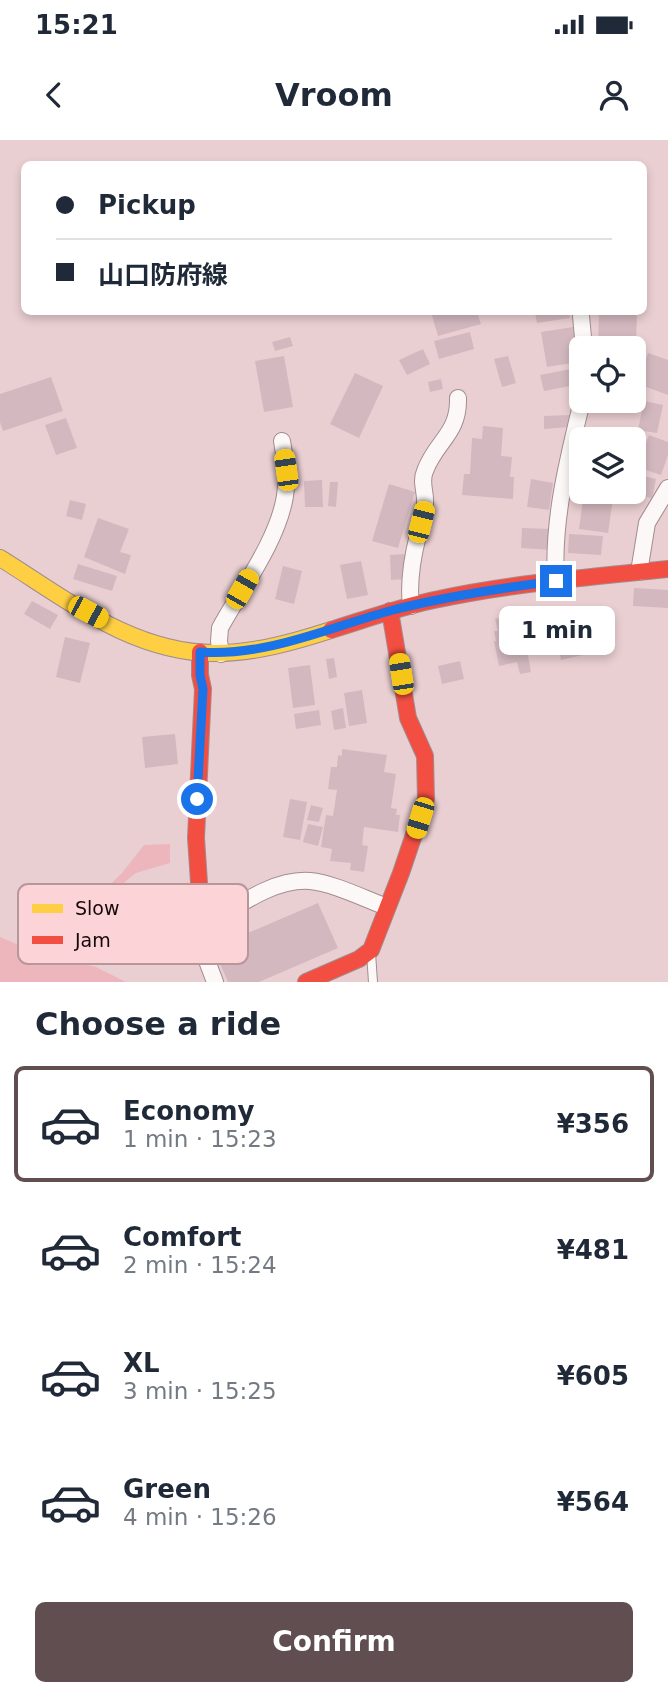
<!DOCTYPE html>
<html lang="en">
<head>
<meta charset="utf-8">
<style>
  :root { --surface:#fff; --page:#f6f6f7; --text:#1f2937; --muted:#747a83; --line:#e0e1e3; --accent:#614e50 }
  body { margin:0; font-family:"DejaVu Sans","Noto Sans JP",sans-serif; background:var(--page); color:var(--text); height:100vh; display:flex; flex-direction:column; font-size:26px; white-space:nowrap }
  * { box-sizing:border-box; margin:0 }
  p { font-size:23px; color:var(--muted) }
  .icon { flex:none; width:38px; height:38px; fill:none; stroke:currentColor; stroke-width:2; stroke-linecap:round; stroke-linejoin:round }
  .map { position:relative; height:842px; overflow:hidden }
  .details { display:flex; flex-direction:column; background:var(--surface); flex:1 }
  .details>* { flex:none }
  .banner { position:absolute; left:21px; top:21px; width:626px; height:154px; border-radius:10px; box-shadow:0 4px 10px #0003; display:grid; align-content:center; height:154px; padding:0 35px; background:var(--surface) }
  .controls { position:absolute; left:569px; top:196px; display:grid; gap:14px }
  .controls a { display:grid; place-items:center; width:77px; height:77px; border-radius:10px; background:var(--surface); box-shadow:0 4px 10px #0003; font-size:35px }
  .end { position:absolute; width:32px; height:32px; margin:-16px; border:9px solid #1a73e8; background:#fff; box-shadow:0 0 0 4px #fff }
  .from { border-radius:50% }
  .bubble { position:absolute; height:49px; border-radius:10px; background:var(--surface); box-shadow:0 4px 10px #0003; font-size:23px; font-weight:700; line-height:49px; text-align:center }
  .car { position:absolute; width:21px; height:42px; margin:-21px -10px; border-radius:9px; box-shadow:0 0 5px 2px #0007; background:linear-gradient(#f5c518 24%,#345 0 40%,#f5c518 0 76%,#345 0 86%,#f5c518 0) }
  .banner b { display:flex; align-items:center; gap:24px; height:66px; font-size:26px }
  .banner b+b { border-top:2px solid var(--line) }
  .banner i { width:18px; height:18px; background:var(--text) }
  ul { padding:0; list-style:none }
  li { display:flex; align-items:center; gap:21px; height:116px; margin:0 14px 10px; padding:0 21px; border:4px solid transparent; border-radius:10px }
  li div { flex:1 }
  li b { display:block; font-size:26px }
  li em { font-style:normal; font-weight:700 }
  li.current { border-color:var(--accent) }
  li>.icon { width:63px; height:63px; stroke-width:1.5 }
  h2 { padding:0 35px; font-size:32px; line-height:84px }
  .primary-button { display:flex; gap:14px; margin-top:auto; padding:14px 35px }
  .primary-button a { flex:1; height:80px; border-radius:10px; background:var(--accent); color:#fff; font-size:28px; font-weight:700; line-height:80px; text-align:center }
  .status { display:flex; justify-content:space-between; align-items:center; height:49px; padding:0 35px; background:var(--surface); direction:ltr }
  .status svg { height:19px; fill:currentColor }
  header { display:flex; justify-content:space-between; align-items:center; height:91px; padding:0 35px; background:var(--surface); font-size:32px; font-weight:700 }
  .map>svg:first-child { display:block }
</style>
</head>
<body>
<div class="status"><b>15:21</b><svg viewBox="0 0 49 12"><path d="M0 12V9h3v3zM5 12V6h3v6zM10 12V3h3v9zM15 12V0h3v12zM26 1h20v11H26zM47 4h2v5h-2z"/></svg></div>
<header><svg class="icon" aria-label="back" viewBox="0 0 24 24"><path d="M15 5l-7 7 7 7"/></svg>Vroom<svg class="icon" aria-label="person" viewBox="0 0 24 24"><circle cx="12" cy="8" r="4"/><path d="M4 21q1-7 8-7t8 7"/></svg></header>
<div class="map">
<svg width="668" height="842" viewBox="0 0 668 842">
  <rect width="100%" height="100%" fill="#eacfd2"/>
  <!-- green -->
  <polygon fill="#edb6bd" points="170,704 170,723 136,733 116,749 60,809 63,819 96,827 126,842 0,842 0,797 26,808 42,811 122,733 144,705"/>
  <!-- building -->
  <g fill="#d3b8c0">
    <polygon points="431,172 477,172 481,184 438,196"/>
    <polygon points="535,172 569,172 570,178 537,183"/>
    <polygon points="599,172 637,172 636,205 598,204"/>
    <polygon points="573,187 578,222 547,227 541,192"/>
    <polygon points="470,192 474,209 439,219 434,201"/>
    <polygon points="290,197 293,206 275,211 272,202"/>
    <polygon points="423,209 430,224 407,235 399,220"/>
    <polygon points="648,213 668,220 668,255 638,244"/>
    <polygon points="284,216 293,267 264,272 255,221"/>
    <polygon points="508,216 516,243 502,247 494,219"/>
    <polygon points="576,228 580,244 544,251 540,235"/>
    <polygon points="355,233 383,246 359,298 330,284"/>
    <polygon points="51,237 63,271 3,291 0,282 0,254"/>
    <polygon points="441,239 443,249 430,252 428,242"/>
    <polygon points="644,261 663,265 657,293 638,290"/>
    <polygon points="570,275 570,287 544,289 544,276"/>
    <polygon points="66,278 77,308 56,315 45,285"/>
    <polygon points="483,286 503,288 501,316 512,317 510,337 514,337 513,359 462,355 464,334 470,334 472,298 482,299"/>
    <polygon points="649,295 668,302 668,315 661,335 637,327"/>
    <polygon points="634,334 656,339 652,358 627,353 634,352"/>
    <polygon points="531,339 553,343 549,370 527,367"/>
    <polygon points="322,340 323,367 305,367 304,341"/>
    <polygon points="330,342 338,342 336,367 328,366"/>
    <polygon points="389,344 415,352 398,408 372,401"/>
    <polygon points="584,352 614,352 608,393 579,389"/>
    <polygon points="70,360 86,364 82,380 66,376"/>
    <polygon points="98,378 129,389 120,412 131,415 125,434 84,417"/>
    <polygon points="522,388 552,389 551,410 521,408"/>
    <polygon points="569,394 603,396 601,415 568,413"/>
    <polygon points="405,414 406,439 391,440 390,415"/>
    <polygon points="361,421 368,455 347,459 340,425"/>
    <polygon points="78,424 117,436 112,451 73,439"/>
    <polygon points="283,426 302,431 294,464 275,459"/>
    <polygon points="634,448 668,450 668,468 633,466"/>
    <polygon points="32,461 58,475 50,489 24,474"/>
    <polygon points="511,475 515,494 519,493 521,501 525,500 531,532 520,534 517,522 499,526 494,501 496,501 494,491 498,491 495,479"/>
    <polygon points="581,490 587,514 561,520 556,496"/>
    <polygon points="65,497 90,503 80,543 56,537"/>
    <polygon points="334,518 337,537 329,539 326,519"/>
    <polygon points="460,521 464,539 442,544 438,526"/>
    <polygon points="310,525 315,565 293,568 288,528"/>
    <polygon points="362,550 367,583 349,586 344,553"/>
    <polygon points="343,568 346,588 334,590 331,571"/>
    <polygon points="319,570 321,585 296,589 294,574"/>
    <polygon points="175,594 178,624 145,628 142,597"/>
    <polygon points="342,609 387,615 384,632 396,634 391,668 397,669 396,675 400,675 398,692 364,687 362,705 368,706 364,732 350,730 351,723 330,721 332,709 321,707 326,675 333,676 337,650 328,649 331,627 337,627 338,615 342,616"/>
    <polygon points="290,659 307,662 300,700 283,697"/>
    <polygon points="311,665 323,668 319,682 307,680"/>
    <polygon points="308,684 323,687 318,706 303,702"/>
    <polygon points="318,763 338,808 259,842 228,842 213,808"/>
  </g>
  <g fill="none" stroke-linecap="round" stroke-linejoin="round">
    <defs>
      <polyline id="lane" points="371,813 373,842"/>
      <g id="street">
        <polyline points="581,176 584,208"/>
        <polyline points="639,432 647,383 668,348"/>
        <path d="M556 441C552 381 568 319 582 261"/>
        <path d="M411 466C408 442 412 419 418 395 420 385 425 374 425 363 426 352 420 342 425 331 436 301 459 294 458 258"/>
        <path d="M221 514 219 501 220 488C242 448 278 400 285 356 288 337 285 319 282 301"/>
        <path d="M215 842 204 813 202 787C234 769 272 738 310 741 333 743 365 759 387 767"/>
      </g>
      <path id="slow" d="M0 418C66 459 134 514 216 513 255 513 294 502 331 490"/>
      <g id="jam">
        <path d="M331 490C367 479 402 466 439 459 514 443 592 437 668 429"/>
        <polyline points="200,512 200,535 203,549 196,698 202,787"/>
        <polyline points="306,842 359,819 371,810 401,733 426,659 425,616 408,578 390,471"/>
      </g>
    </defs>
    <!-- lane casing -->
    <use href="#lane" stroke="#a18d8f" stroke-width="10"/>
    <!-- street casing -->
    <use href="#street" stroke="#a18d8f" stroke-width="18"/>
    <!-- slow casing -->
    <use href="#slow" stroke="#a18d8f" stroke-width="18"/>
    <!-- jam casing -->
    <use href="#jam" stroke="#a18d8f" stroke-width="18"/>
    <!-- lane -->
    <use href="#lane" stroke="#fcf8f8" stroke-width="8"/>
    <!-- street -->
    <use href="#street" stroke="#fcf8f8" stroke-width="16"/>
    <!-- slow -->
    <use href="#slow" stroke="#ffcf43" stroke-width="16"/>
    <!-- jam -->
    <use href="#jam" stroke="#f24e42" stroke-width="16"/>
  </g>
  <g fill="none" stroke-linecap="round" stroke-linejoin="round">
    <!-- route -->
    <path stroke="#1a73e8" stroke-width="9" d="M197 659 203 549 200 535V512C267 517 330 487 393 470 447 456 501 448 556 441"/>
  </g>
  <!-- legend -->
  <rect x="18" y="744" width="230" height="80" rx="10" fill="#fcd4d8" stroke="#b7979a" stroke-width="2"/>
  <rect x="32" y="764" width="31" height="9" fill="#ffcf43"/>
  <rect x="32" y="796" width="31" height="8" fill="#f24e42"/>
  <g font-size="19" fill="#17080a">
    <text x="75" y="775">Slow</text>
    <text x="75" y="807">Jam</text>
  </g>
</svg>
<div class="controls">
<a><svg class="icon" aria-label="locate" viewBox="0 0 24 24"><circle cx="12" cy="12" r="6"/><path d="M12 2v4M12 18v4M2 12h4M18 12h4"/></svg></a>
<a><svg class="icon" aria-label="layers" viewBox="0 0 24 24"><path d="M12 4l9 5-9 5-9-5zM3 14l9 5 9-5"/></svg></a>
</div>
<i class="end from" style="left:197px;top:659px"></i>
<i class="end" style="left:556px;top:441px"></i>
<div class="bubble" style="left:499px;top:466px;width:116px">1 min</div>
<i class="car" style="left:286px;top:330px;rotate:352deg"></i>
<i class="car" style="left:421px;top:382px;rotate:14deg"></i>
<i class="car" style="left:242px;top:449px;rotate:30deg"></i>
<i class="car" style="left:88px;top:472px;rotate:118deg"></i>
<i class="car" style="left:401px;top:534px;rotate:351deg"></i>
<i class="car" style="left:420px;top:678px;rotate:197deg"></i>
<div class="banner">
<b><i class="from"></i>Pickup</b>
<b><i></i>山口防府線</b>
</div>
</div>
<section class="details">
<h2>Choose a ride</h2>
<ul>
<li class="current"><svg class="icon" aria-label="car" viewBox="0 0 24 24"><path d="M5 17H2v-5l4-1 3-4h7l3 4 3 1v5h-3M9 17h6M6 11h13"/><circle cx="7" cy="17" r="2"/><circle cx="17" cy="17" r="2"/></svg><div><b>Economy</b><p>1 min · 15:23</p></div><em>¥356</em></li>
<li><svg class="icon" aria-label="car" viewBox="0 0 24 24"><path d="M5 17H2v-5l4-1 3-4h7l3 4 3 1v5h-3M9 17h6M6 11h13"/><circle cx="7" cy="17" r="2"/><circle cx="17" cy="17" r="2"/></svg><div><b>Comfort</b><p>2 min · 15:24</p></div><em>¥481</em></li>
<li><svg class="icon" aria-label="car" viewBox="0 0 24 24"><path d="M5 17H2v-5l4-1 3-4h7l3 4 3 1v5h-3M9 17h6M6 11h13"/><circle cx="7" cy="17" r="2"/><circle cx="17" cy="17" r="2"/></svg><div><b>XL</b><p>3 min · 15:25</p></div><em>¥605</em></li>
<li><svg class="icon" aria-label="car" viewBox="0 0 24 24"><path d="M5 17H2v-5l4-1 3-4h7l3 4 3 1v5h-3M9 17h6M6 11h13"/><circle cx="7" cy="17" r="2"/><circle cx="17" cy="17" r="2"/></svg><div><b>Green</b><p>4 min · 15:26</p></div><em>¥564</em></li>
</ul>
<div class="primary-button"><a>Confirm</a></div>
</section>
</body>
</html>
